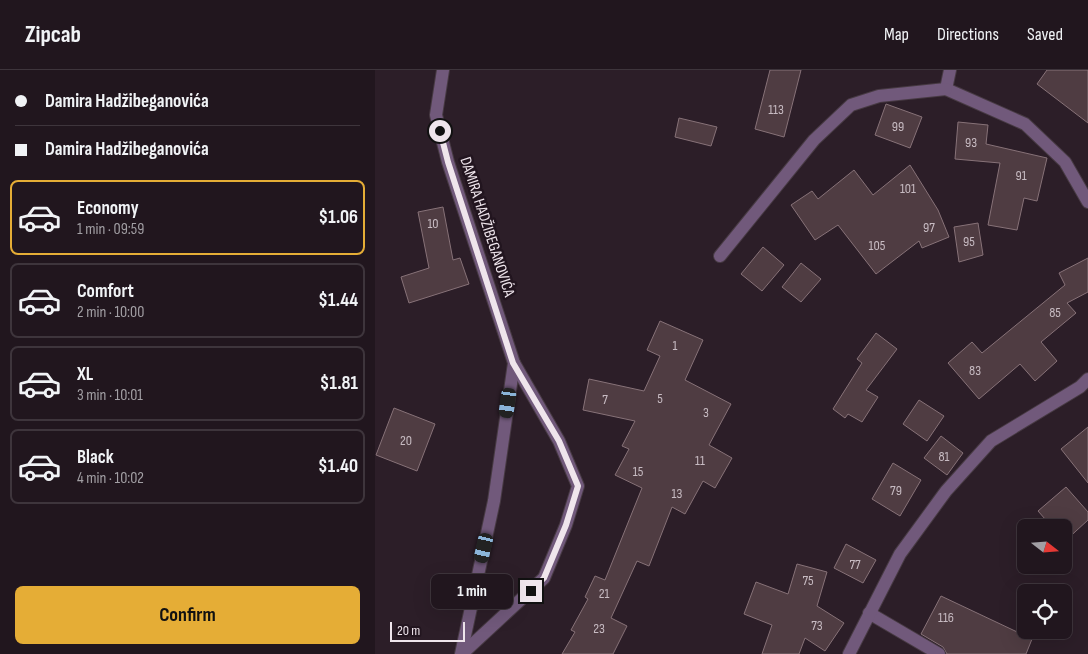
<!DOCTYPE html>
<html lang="en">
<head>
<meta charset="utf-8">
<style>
  :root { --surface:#21161e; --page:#2d232b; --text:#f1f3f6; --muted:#a29fa4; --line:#3e353c; --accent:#e5ad36 }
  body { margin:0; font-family:"Sofia Sans Condensed",sans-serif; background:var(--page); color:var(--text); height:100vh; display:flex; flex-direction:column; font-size:19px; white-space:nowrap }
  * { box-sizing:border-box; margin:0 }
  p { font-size:16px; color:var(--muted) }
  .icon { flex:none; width:28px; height:28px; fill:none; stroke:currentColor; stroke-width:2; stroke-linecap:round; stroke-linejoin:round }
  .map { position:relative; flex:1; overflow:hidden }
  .drawer { display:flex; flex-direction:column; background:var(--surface); width:375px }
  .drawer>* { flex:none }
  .guide { display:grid; align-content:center; height:110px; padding:0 15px; background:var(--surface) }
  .needle { width:32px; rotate:107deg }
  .controls { position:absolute; left:642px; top:449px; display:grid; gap:10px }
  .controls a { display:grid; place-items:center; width:55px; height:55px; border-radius:8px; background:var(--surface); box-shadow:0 5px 20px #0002,0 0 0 1px var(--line); font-size:25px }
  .scale { position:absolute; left:15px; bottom:12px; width:75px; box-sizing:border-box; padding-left:5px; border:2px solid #efe5ec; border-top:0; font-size:14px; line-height:18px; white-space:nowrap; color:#efe5ec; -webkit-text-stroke:4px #22151f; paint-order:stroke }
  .end { position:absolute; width:22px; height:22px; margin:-11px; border:6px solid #efe5ec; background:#111; box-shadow:0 0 0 2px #111 }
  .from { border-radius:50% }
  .bubble { position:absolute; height:35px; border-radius:8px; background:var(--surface); box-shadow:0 5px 20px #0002,0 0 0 1px var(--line); font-size:16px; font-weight:700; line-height:35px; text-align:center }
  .car { position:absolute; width:15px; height:30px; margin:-15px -8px; border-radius:6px; box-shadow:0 0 4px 1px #0007; background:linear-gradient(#222 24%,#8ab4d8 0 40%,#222 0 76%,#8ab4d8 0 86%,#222 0) }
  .guide b { display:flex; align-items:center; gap:18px; height:48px; font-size:19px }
  .guide b+b { border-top:1px solid var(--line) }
  .guide i { width:12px; height:12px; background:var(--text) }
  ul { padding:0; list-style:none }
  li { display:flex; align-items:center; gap:15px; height:75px; margin:0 10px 8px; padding:0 5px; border:2px solid var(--line); border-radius:8px }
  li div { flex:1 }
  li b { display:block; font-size:19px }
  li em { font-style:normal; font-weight:700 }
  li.selected { border-color:var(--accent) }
  li>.icon { width:45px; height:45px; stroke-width:1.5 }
  .primary-button { display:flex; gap:10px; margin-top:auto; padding:10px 15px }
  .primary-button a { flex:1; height:58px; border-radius:8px; background:var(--accent); color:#111; font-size:20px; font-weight:700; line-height:58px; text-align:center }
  header { display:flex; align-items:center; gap:30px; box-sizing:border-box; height:70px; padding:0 25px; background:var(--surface); border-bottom:1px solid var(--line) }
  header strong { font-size:24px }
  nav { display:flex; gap:28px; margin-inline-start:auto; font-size:18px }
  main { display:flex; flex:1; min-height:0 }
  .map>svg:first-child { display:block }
</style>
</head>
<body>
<header>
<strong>Zipcab</strong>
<nav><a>Map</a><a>Directions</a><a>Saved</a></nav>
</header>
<main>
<section class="drawer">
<div class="guide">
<b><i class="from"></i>Damira Hadžibeganovića</b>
<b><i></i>Damira Hadžibeganovića</b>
</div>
<ul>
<li class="selected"><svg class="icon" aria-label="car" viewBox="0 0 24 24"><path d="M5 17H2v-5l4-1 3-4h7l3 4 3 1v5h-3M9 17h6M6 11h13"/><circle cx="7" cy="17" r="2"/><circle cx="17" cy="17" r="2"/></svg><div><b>Economy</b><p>1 min · 09:59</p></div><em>$1.06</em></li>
<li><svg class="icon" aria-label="car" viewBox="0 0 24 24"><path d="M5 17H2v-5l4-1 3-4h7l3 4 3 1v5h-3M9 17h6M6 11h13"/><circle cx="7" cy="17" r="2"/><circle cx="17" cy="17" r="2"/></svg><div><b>Comfort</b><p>2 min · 10:00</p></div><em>$1.44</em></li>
<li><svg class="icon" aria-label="car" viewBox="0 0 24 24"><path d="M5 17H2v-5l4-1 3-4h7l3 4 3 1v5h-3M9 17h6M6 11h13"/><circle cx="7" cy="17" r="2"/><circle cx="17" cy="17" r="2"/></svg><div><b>XL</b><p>3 min · 10:01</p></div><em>$1.81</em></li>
<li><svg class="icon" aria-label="car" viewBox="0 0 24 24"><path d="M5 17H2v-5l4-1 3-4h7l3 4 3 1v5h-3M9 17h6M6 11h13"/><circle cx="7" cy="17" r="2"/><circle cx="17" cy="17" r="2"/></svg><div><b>Black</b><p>4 min · 10:02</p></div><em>$1.40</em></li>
</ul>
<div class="primary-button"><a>Confirm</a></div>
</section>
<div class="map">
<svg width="713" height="584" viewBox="0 0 713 584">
  <rect width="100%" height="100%" fill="#2c1e28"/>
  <!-- building -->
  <g fill="#4f3c42" stroke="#877278">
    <polygon points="395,0 426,0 409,67 380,59"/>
    <polygon points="672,0 713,0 713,53 662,14"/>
    <polygon points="511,34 547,47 535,78 500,65"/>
    <polygon points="304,48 342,57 336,76 300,67"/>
    <polygon points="583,52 613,55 611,74 672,88 662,131 649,128 642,160 613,155 625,93 580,89"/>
    <polygon points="535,95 563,140 574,167 547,178 544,171 501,204 463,155 440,170 416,135 437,121 443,129 479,100 498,125"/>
    <polygon points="68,137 78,190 85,188 94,214 34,233 26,207 54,198 43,142"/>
    <polygon points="603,153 608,185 584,192 579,157"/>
    <polygon points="388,177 409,195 387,221 366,204"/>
    <polygon points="713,188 713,222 692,233 701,243 666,272 682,291 660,311 645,294 604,329 573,293 597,272 607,283 690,215 684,203"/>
    <polygon points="426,193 446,209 426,232 407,217"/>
    <polygon points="285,251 328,270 310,310 356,334 334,375 357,388 340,418 328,411 310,444 297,437 274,496 262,491 236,548 252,556 238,584 187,584 200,562 196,560 213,529 210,527 220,506 230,510 267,418 240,405 254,379 247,376 260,351 208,340 214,309 269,321 285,286 272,280"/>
    <polygon points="501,263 522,279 491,320 503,327 487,352 473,344 470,348 458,339 487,293 482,289"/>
    <polygon points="544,330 569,346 552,371 528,354"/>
    <polygon points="19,338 60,354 42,401 1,385"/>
    <polygon points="713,357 713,413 686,379"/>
    <polygon points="566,366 588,383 572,405 549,388"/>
    <polygon points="518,393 546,410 525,446 497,429"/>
    <polygon points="691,417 713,442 713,450 689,472 689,458 678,458 663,441"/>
    <polygon points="471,474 501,490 488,513 459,498"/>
    <polygon points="422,494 452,502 442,536 469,553 450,581 430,568 424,584 387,584 397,555 369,544 381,512 413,524"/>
    <polygon points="566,526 657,569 651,584 572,584 568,577 546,564"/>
  </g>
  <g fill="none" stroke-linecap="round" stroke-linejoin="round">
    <defs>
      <g id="minor">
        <polyline points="68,0 61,45 73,92 139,293 119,431 86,584"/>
        <polyline points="575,0 571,19 650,54 690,92 713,132"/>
        <polyline points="345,186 439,70 476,35 504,26 571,19"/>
        <polyline points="494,543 564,584"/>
        <polyline points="87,584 169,508 191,455 203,416 184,371 139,293"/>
        <polyline points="474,584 525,484 571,421 616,371 705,317 713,309"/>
      </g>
    </defs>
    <!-- minor casing -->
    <use href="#minor" stroke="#473a43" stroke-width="14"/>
    <!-- minor -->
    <use href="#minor" stroke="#71597b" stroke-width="12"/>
  </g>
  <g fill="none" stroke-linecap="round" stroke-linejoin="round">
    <!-- route -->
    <polyline stroke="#efe5ec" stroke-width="6" points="65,61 73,92 138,293 184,371 203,416 191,455 169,508 156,521"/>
  </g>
  <g text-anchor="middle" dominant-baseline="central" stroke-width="5" stroke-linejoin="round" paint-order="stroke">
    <!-- number labels -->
    <g font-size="14" fill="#c7bbc2">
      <text x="401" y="39">113</text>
      <text x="523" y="56">99</text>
      <text x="596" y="72">93</text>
      <text x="646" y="105">91</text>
      <text x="533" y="118">101</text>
      <text x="58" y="153">10</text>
      <text x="554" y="157">97</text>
      <text x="594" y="171">95</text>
      <text x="502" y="175">105</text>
      <text x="680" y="242">85</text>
      <text x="300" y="275">1</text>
      <text x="600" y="300">83</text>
      <text x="285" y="328">5</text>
      <text x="230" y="329">7</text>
      <text x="331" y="342">3</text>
      <text x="31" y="370">20</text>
      <text x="569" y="386">81</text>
      <text x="325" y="390">11</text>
      <text x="263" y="401">15</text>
      <text x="521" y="420">79</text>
      <text x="302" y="423">13</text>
      <text x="480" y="494">77</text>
      <text x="433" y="510">75</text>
      <text x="229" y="523">21</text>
      <text x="571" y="547">116</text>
      <text x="442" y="555">73</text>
      <text x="224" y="558">23</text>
    </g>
    <!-- street labels -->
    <g font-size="16" fill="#efe5ec" stroke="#22151f">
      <text transform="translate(112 157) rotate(72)">DAMIRA HADŽIBEGANOVIĆA</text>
    </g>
  </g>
</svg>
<div class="controls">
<a><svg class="needle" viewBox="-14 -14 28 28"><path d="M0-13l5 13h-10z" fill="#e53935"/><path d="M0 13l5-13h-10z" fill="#a29fa4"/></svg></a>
<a><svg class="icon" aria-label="locate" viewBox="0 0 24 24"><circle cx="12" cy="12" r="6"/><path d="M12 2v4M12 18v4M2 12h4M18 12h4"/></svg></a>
</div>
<div class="scale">20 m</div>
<i class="end from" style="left:65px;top:61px"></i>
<i class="end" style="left:156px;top:521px"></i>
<div class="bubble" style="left:56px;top:504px;width:82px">1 min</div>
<i class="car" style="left:133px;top:333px;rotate:188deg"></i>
<i class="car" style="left:109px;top:478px;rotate:193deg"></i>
</div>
</main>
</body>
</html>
